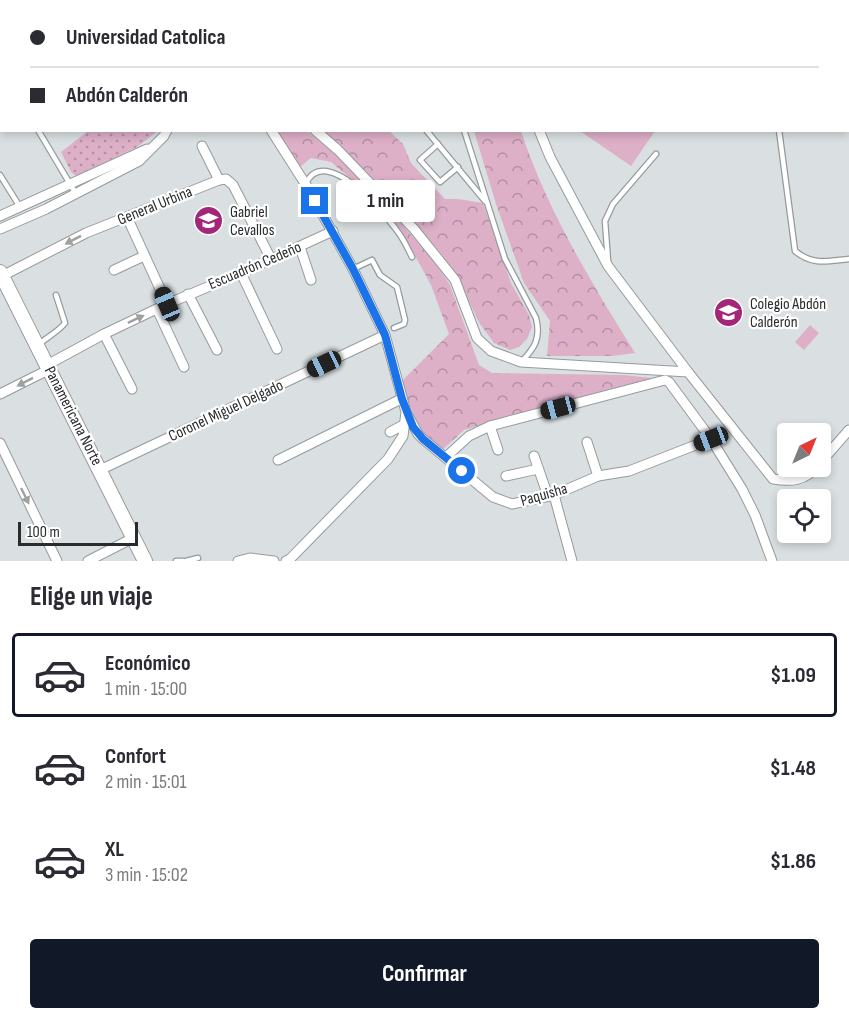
<!DOCTYPE html>
<html lang="es">
<head>
<meta charset="utf-8">
<style>
  :root { --surface:#fff; --page:#f7f7f7; --text:#2b2b33; --muted:#7c7c81; --line:#e1e1e2; --accent:#111827 }
  body { margin:0; font-family:"Sofia Sans Condensed",sans-serif; background:var(--page); color:var(--text); height:100vh; display:flex; flex-direction:column; font-size:22px; white-space:nowrap }
  * { box-sizing:border-box; margin:0 }
  p { font-size:20px; color:var(--muted) }
  .icon { flex:none; width:33px; height:33px; fill:none; stroke:currentColor; stroke-width:2; stroke-linecap:round; stroke-linejoin:round }
  .map { position:relative; height:561px; overflow:hidden }
  .details { display:flex; flex-direction:column; background:var(--surface); flex:1 }
  .details>* { flex:none }
  .hud { position:absolute; left:0px; top:0px; width:849px; height:132px; box-shadow:0 3px 9px #0003; display:grid; align-content:center; height:132px; padding:0 30px; background:var(--surface) }
  .needle { width:39px; rotate:43deg }
  .fabs { position:absolute; left:777px; top:423px; display:grid; gap:12px }
  .fabs a { display:grid; place-items:center; width:54px; height:54px; border-radius:6px; background:var(--surface); box-shadow:0 3px 9px #0003; font-size:30px }
  .scale { position:absolute; left:18px; bottom:15px; width:120px; box-sizing:border-box; padding-left:6px; border:3px solid #292b2c; border-top:0; font-size:16px; line-height:21px; white-space:nowrap; color:#292b2c; -webkit-text-stroke:4px #fff; paint-order:stroke }
  .end { position:absolute; width:27px; height:27px; margin:-14px; border:8px solid #1a73e8; background:#fff; box-shadow:0 0 0 3px #fff }
  .from { border-radius:50% }
  .bubble { position:absolute; height:42px; border-radius:6px; background:var(--surface); box-shadow:0 3px 9px #0003; font-size:20px; font-weight:700; line-height:42px; text-align:center }
  .car { position:absolute; width:18px; height:36px; margin:-18px -9px; border-radius:8px; box-shadow:0 0 4px 2px #0007; background:linear-gradient(#222 24%,#8ab4d8 0 40%,#222 0 76%,#8ab4d8 0 86%,#222 0) }
  .hud b { display:flex; align-items:center; gap:21px; height:57px; font-size:22px }
  .hud b+b { border-top:2px solid var(--line) }
  .hud i { width:15px; height:15px; background:var(--text) }
  ul { padding:0; list-style:none }
  li { display:flex; align-items:center; gap:18px; height:84px; margin:0 12px 9px; padding:0 18px; border:3px solid transparent; border-radius:6px }
  li div { flex:1 }
  li b { display:block; font-size:22px }
  li em { font-style:normal; font-weight:700 }
  li.current { border-color:var(--accent) }
  li>.icon { width:54px; height:54px; stroke-width:1.5 }
  h2 { padding:0 30px; font-size:27px; line-height:72px }
  .cta { display:flex; gap:12px; margin-top:auto; padding:12px 30px }
  .cta a { flex:1; height:69px; border-radius:6px; background:var(--accent); color:#fff; font-size:24px; font-weight:700; line-height:69px; text-align:center }
  .map>svg:first-child { display:block }
</style>
</head>
<body>
<div class="map">
<svg width="849" height="561" viewBox="0 0 849 561">
  <defs>
    <pattern id="forest-crowns" width="20" height="18" patternUnits="userSpaceOnUse" patternTransform="scale(1.5)"><rect width="20" height="18" fill="#ddb0c8"/><path d="M2 6a3 3 0 1 1 6 0M12 15a3 3 0 1 1 6 0" fill="none" stroke="#b38fa3"/></pattern>
    <pattern id="park-dots" width="8" height="8" patternUnits="userSpaceOnUse" patternTransform="scale(1.5)"><rect width="8" height="8" fill="#ddb0c8"/><path d="M2 2h.1M6 6h.1" fill="none" stroke="#b38fa3" stroke-width="1.8" stroke-linecap="round"/></pattern>
  </defs>
  <rect width="100%" height="100%" fill="#dae0e2"/>
  <!-- forest -->
  <g fill="url(#forest-crowns)">
    <path d="M276 131H307L347 164 384 204 435 262 450 285 479 365 492 373 624 375 652 378 590 398 526 412 464 430 441 451C416 429 411 412 402 381L449 334 431 285 401 230 369 194 331 162 311 158 300 167Z"/>
    <polygon points="322,131 389,131 403,144 411,163 445,199 458,199 483,203 511,283 529,315 532,327 527,339 519,347 510,350 494,343 480,324 453,269 434,245 380,185"/>
    <path d="M474 131H521C547 210 591 282 635 353L612 356H547L550 321 524 283 496 204Z"/>
  </g>
  <!-- park -->
  <polygon fill="url(#park-dots)" points="88,131 88,130 158,131 137,147 76,176 71,172 61,152"/>
  <!-- pitch -->
  <g fill="#ddb0c8">
    <polygon points="580,131 655,130 655,131 631,166"/>
    <polygon points="810,325 819,333 804,350 795,342"/>
  </g>
  <g fill="none" stroke-linecap="round" stroke-linejoin="round">
    <defs>
      <g id="lane">
        <polyline points="425,1 429,0"/>
        <polyline points="216,2 217,0"/>
        <polyline points="326,2 327,0"/>
        <polyline points="0,12 2,15"/>
        <polyline points="848,68 849,67"/>
        <polyline points="0,79 2,81"/>
        <polyline points="848,92 849,94"/>
        <polyline points="38,130 76,194"/>
        <polyline points="426,130 485,201"/>
        <path d="M464 130 505 259 536 318C541 338 535 348 521 362"/>
        <path d="M779 130 795 251C813 266 828 261 849 259"/>
        <polyline points="438,144 420,160 440,182 458,167"/>
        <polyline points="0,175 20,207"/>
        <path d="M306 183C326 143 385 214 398 232 404 240 408 249 412 257"/>
        <polyline points="608,261 605,221 613,204 656,154"/>
        <polyline points="353,269 372,260 380,275 397,287 405,320 404,324 394,328"/>
        <path d="M38 345C46 338 59 331 65 323L56 295"/>
        <polyline points="176,561 183,561"/>
        <polyline points="186,561 198,558"/>
      </g>
      <g id="street">
        <polyline points="841,0 843,2"/>
        <polyline points="519,2 520,0"/>
        <polyline points="271,130 306,185 353,269 385,335 406,412 403,436 388,459 290,559 286,561"/>
        <path d="M315 130 338 150 414 229 455 280 477 338 491 351 521 362 688 372 773 479C791 482 805 481 818 466"/>
        <polyline points="539,130 550,157 608,266 688,372"/>
        <polyline points="202,146 219,180"/>
        <polyline points="0,216 147,149"/>
        <polyline points="127,217 167,304"/>
        <polyline points="0,229 46,209 139,161 164,136 167,130"/>
        <polyline points="300,247 311,280"/>
        <polyline points="114,270 144,256"/>
        <polyline points="241,273 277,349"/>
        <polyline points="2,276 86,233 219,180 226,179 233,185 271,259"/>
        <polyline points="188,294 217,350"/>
        <polyline points="157,309 184,367"/>
        <polyline points="104,334 132,389"/>
        <polyline points="47,365 104,334 167,304 241,273 333,231"/>
        <polyline points="0,394 50,369"/>
        <polyline points="407,414 418,434 423,439 493,497 512,504 554,495 598,476 629,471 711,439"/>
        <polyline points="490,426 498,450"/>
        <polyline points="390,432 405,424"/>
        <polyline points="587,442 598,476"/>
        <polyline points="0,443 57,561"/>
        <polyline points="534,456 548,496"/>
        <polyline points="446,457 469,436 490,426 665,380 669,382 711,439 742,489 755,515 772,561"/>
        <polyline points="278,460 401,399"/>
        <polyline points="820,463 849,430"/>
        <polyline points="100,470 385,335"/>
        <polyline points="506,476 538,469"/>
        <polyline points="554,495 572,561"/>
        <polyline points="88,561 133,538"/>
        <polyline points="238,561 250,558 274,561"/>
      </g>
      <polyline id="secondary" points="0,272 145,561"/>
    </defs>
    <!-- lane casing -->
    <use href="#lane" stroke="#959b9c" stroke-width="7"/>
    <!-- street casing -->
    <use href="#street" stroke="#959b9c" stroke-width="11"/>
    <!-- secondary casing -->
    <use href="#secondary" stroke="#959b9c" stroke-width="16"/>
    <!-- path -->
    <g stroke="#838789" stroke-width="1.5" stroke-dasharray="3 3" stroke-linecap="butt">
      <polyline points="96,0 100,2"/>
      <polyline points="248,0 248,2"/>
    </g>
    <!-- lane -->
    <use href="#lane" stroke="#fff" stroke-width="4.5"/>
    <!-- street -->
    <use href="#street" stroke="#fff" stroke-width="9"/>
    <!-- secondary -->
    <use href="#secondary" stroke="#fff" stroke-width="14"/>
  </g>
  <!-- one-way arrows -->
  <defs><path id="oneway-solid" d="M-6-.8H1V-3.2L6.5 0L1 3.2V.8H-6Z" transform="scale(1.5)"/></defs>
  <g fill="#9fa0a0">
    <use href="#oneway-solid" transform="translate(73 240) rotate(153)"/>
    <use href="#oneway-solid" transform="translate(136 319) rotate(-25)"/>
    <use href="#oneway-solid" transform="translate(25 382) rotate(153)"/>
    <use href="#oneway-solid" transform="translate(25 496) rotate(64)"/>
  </g>
  <g fill="none" stroke-linecap="round" stroke-linejoin="round">
    <!-- route -->
    <polyline stroke="#1a73e8" stroke-width="8" points="315,201 353,269 385,335 402,399 413,427 423,439 462,471"/>
  </g>
  <!-- icons -->
  <defs>
    <symbol id="school-disc" viewBox="-11 -11 22 22"><circle r="9.5" fill="#a32679" stroke="#fff"/><path d="M0-5L7-2L0 1L-7-2ZM-4 1L0 2.5L4 1V4Q0 6-4 4Z" fill="#fff"/></symbol>
  </defs>
  <g fill-rule="evenodd">
    <use href="#school-disc" x="192" y="204" width="33" height="33"/>
    <use href="#school-disc" x="712" y="296" width="33" height="33"/>
  </g>
  <g text-anchor="middle" dominant-baseline="central" stroke-width="4.5" stroke-linejoin="round" paint-order="stroke">
    <!-- street labels -->
    <g font-size="16" fill="#292b2c" stroke="#fff">
      <text transform="translate(155 206) rotate(-22)">General Urbina</text>
      <text transform="translate(255 266) rotate(-23)">Escuadrón Cedeño</text>
      <text transform="translate(226 411) rotate(-25)">Coronel Miguel Delgado</text>
      <text transform="translate(73 416) rotate(63)">Panamericana Norte</text>
      <text transform="translate(544 495) rotate(-16)">Paquisha</text>
    </g>
    <!-- poi labels -->
    <g font-size="16" fill="#292b2c" stroke="#fff" text-anchor="start">
      <text x="230" y="212">Gabriel<tspan x="230" dy="18">Cevallos</tspan></text>
      <text x="750" y="304">Colegio Abdón<tspan x="750" dy="18">Calderón</tspan></text>
    </g>
  </g>
</svg>
<div class="fabs">
<a><svg class="needle" viewBox="-14 -14 28 28"><path d="M0-13l5 13h-10z" fill="#e53935"/><path d="M0 13l5-13h-10z" fill="#7c7c81"/></svg></a>
<a><svg class="icon" aria-label="locate" viewBox="0 0 24 24"><circle cx="12" cy="12" r="6"/><path d="M12 2v4M12 18v4M2 12h4M18 12h4"/></svg></a>
</div>
<div class="scale">100 m</div>
<i class="end from" style="left:462px;top:471px"></i>
<i class="end" style="left:315px;top:201px"></i>
<div class="bubble" style="left:336px;top:180px;width:99px">1 min</div>
<i class="car" style="left:167px;top:304px;rotate:337deg"></i>
<i class="car" style="left:324px;top:364px;rotate:245deg"></i>
<i class="car" style="left:558px;top:408px;rotate:255deg"></i>
<i class="car" style="left:711px;top:439px;rotate:249deg"></i>
<div class="hud">
<b><i class="from"></i>Universidad Catolica</b>
<b><i></i>Abdón Calderón</b>
</div>
</div>
<section class="details">
<h2>Elige un viaje</h2>
<ul>
<li class="current"><svg class="icon" aria-label="car" viewBox="0 0 24 24"><path d="M5 17H2v-5l4-1 3-4h7l3 4 3 1v5h-3M9 17h6M6 11h13"/><circle cx="7" cy="17" r="2"/><circle cx="17" cy="17" r="2"/></svg><div><b>Económico</b><p>1 min · 15:00</p></div><em>$1.09</em></li>
<li><svg class="icon" aria-label="car" viewBox="0 0 24 24"><path d="M5 17H2v-5l4-1 3-4h7l3 4 3 1v5h-3M9 17h6M6 11h13"/><circle cx="7" cy="17" r="2"/><circle cx="17" cy="17" r="2"/></svg><div><b>Confort</b><p>2 min · 15:01</p></div><em>$1.48</em></li>
<li><svg class="icon" aria-label="car" viewBox="0 0 24 24"><path d="M5 17H2v-5l4-1 3-4h7l3 4 3 1v5h-3M9 17h6M6 11h13"/><circle cx="7" cy="17" r="2"/><circle cx="17" cy="17" r="2"/></svg><div><b>XL</b><p>3 min · 15:02</p></div><em>$1.86</em></li>
</ul>
<div class="cta"><a>Confirmar</a></div>
</section>
</body>
</html>
